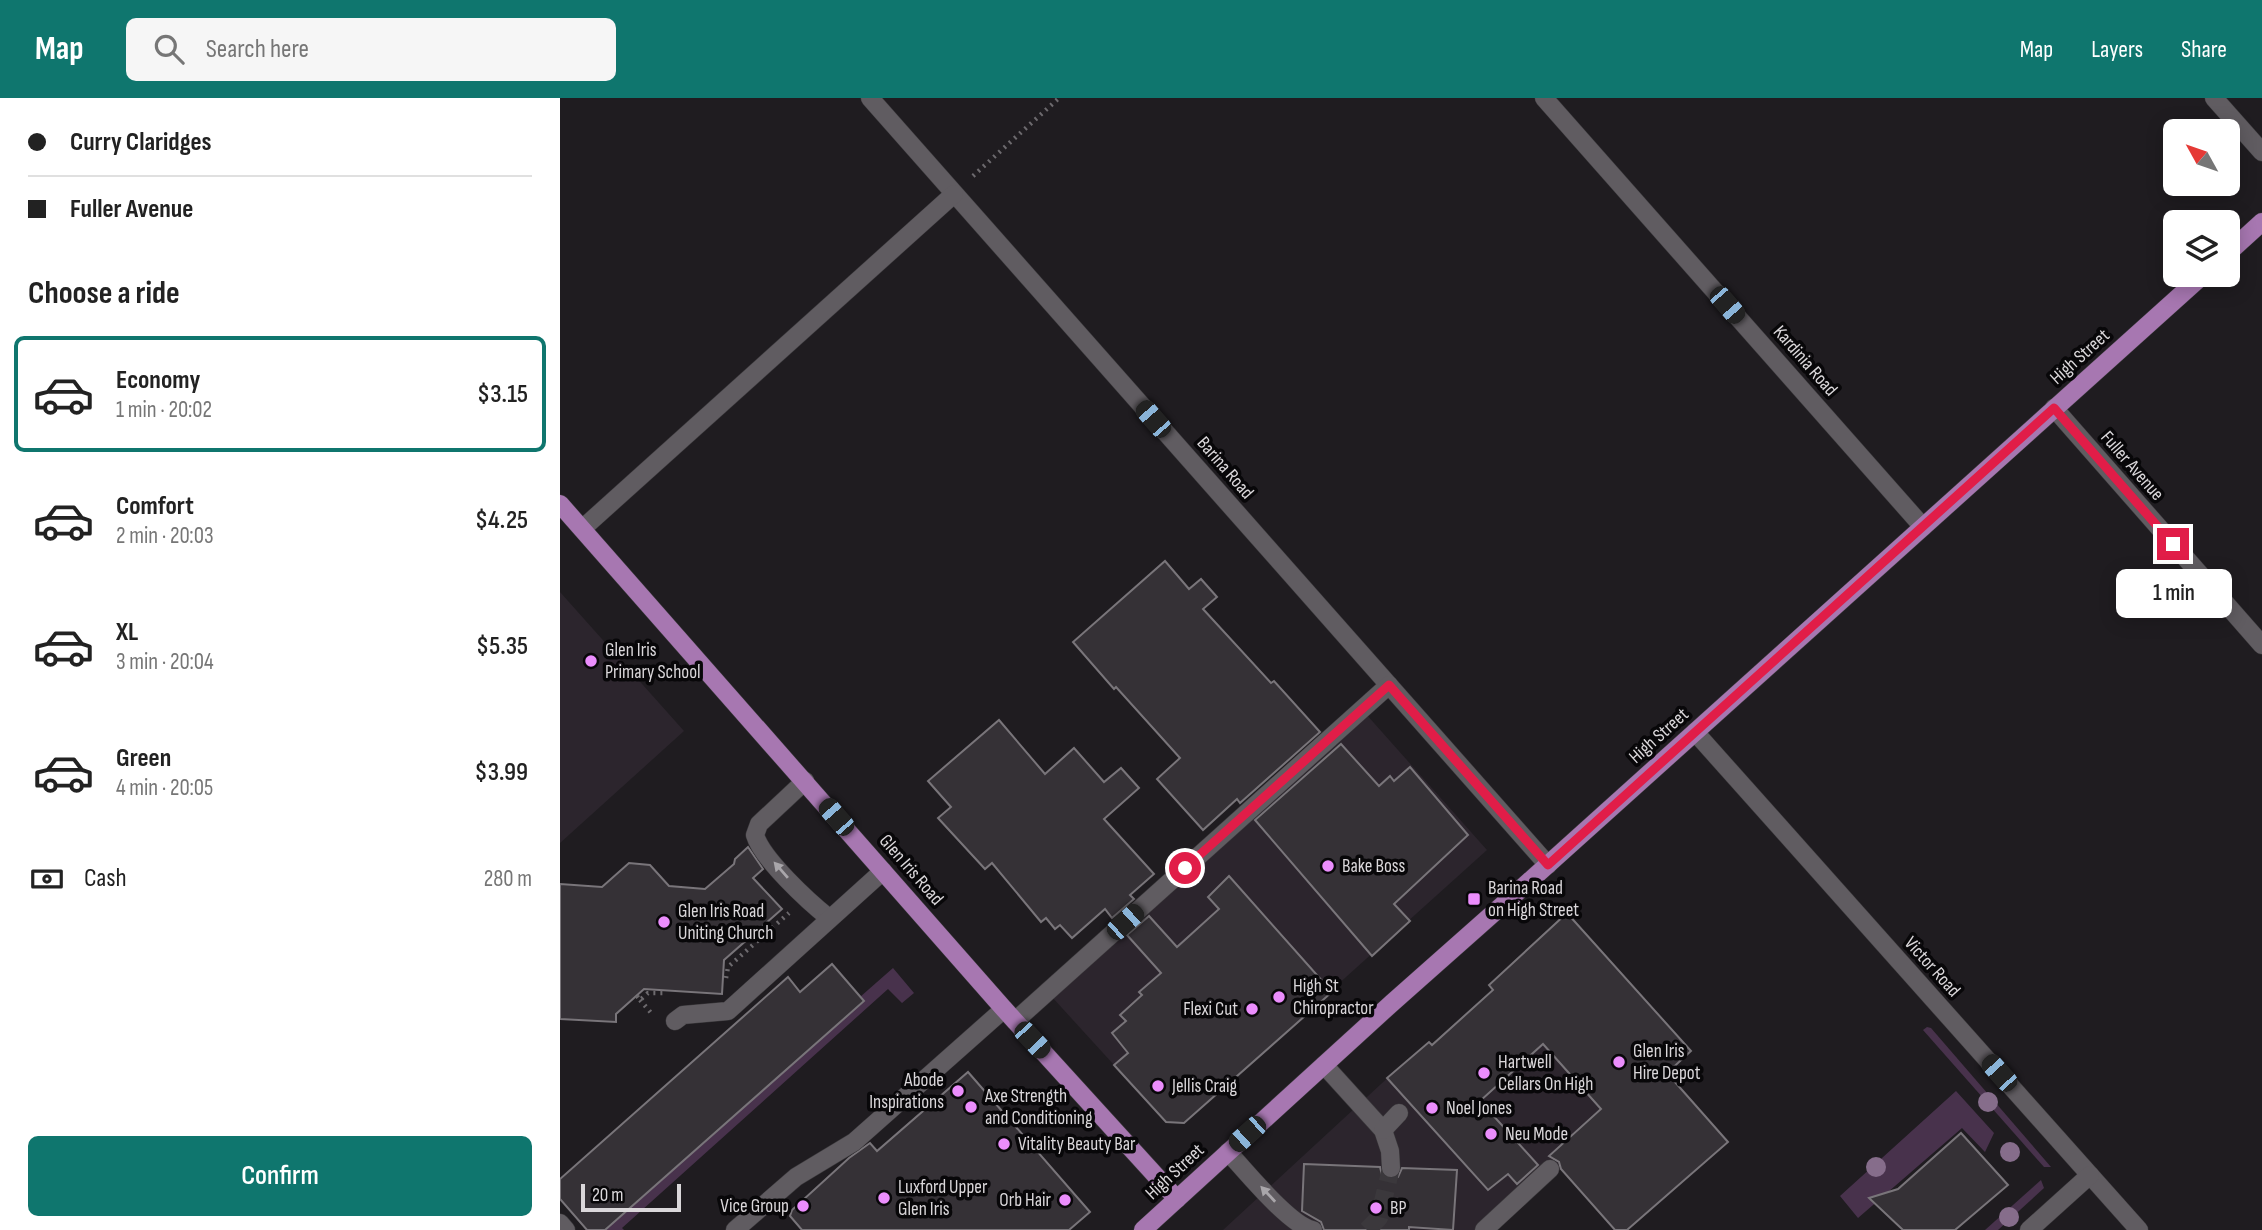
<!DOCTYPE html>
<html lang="en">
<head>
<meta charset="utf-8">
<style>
  :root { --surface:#fff; --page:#f6f6f6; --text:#222; --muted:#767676; --line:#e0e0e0; --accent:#0f766e }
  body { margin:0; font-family:"Sofia Sans Condensed",sans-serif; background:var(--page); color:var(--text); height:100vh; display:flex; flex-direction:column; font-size:26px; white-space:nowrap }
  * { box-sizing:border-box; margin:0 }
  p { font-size:23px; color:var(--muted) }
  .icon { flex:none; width:38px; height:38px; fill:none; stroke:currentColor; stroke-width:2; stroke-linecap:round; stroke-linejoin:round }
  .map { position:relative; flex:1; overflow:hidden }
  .panel { display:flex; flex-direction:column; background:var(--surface); width:560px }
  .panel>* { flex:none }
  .top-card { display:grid; align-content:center; height:154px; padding:0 28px; background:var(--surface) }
  .needle { width:46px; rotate:310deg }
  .tools { position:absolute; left:1603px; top:21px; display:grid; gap:14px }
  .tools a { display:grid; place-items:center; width:77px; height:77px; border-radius:10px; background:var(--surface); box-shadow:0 4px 18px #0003; font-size:35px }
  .scale { position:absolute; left:21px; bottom:18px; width:100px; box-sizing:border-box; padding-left:7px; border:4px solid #dad7da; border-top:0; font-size:19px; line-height:24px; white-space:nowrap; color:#dad7da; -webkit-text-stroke:5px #080709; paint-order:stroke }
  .end { position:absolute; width:32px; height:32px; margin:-16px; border:9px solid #e11d48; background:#fff; box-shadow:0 0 0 4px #fff }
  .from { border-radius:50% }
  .bubble { position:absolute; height:49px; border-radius:10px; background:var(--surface); box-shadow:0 4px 18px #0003; font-size:23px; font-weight:600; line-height:49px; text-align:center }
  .car { position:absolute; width:21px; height:42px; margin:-21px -10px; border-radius:9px; box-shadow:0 0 5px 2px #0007; background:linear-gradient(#222 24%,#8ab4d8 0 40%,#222 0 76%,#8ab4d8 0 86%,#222 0) }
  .top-card b { display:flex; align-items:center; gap:24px; height:66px; font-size:26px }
  .top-card b+b { border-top:2px solid var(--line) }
  .top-card i { width:18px; height:18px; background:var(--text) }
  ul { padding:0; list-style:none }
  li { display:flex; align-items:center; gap:21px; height:116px; margin:0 14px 10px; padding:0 14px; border:4px solid transparent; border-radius:10px }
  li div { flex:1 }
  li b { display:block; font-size:26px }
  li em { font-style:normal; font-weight:600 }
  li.active { border-color:var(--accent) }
  li>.icon { width:63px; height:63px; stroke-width:1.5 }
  h2 { padding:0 28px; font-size:32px; line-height:84px }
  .pay { display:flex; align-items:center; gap:18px; height:77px; padding:0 28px; font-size:26px }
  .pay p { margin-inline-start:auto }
  .primary-button { display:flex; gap:14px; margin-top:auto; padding:14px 28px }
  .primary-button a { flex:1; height:80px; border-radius:10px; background:var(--accent); color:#fff; font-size:28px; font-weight:600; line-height:80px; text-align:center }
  header { display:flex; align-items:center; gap:42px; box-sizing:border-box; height:98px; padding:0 35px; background:var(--accent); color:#fff }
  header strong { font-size:33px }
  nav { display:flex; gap:38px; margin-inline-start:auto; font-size:24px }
  .search { width:490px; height:63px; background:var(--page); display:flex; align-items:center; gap:18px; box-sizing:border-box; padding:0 24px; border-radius:10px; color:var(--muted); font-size:26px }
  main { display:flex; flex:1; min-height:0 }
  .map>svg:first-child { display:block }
</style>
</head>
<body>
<header>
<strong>Map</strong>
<div class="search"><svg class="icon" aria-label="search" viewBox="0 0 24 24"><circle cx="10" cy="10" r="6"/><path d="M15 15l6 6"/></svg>Search here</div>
<nav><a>Map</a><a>Layers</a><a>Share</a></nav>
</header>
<main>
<section class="panel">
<div class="top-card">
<b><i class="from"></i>Curry Claridges</b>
<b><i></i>Fuller Avenue</b>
</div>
<h2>Choose a ride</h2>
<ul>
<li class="active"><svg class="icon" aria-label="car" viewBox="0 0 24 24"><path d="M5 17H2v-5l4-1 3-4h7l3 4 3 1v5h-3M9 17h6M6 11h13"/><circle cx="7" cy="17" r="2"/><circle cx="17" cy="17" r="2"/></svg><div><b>Economy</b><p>1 min · 20:02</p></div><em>$3.15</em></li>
<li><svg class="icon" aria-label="car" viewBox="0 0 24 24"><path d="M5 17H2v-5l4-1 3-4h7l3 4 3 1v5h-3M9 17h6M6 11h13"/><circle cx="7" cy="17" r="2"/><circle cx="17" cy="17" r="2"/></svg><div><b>Comfort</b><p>2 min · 20:03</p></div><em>$4.25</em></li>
<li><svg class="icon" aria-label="car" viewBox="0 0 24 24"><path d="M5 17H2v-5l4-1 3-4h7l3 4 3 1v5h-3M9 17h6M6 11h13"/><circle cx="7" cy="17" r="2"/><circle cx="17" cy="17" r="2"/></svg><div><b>XL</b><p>3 min · 20:04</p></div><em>$5.35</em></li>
<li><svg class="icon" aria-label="car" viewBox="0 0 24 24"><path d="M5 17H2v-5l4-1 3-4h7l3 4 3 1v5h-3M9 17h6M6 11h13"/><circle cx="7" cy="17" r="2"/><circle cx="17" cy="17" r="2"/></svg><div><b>Green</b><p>4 min · 20:05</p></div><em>$3.99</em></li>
</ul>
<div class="pay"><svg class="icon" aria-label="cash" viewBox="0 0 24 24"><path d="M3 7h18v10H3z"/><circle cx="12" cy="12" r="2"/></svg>Cash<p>280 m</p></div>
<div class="primary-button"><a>Confirm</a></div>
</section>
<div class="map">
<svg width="1702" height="1132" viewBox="0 0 1702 1132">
  <rect width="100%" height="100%" fill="#1f1c20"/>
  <!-- built -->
  <g fill="#2c252d">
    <polygon points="0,494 124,633 0,745"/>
    <polygon points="798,607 927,752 624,1025 606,1024 481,887"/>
    <polygon points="1007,815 1131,953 1107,975 1168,1044 1067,1132 1055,1132 1001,1071 935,1132 663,1132 847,962 869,944 872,947 933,892 929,887"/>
  </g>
  <!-- green -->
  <g fill="#48324c">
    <polygon points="333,870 354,895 342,905 328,891 62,1130 64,1132 45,1132 303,903 300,899"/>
    <polygon points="1367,929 1371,930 1491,1069 1484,1069 1363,932"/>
    <polygon points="1396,993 1434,1035 1425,1054 1402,1030 1298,1120 1280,1098"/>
    <polygon points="1481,1082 1484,1090 1438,1132 1425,1132"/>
  </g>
  <!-- building -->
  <g fill="#353136" stroke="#79757a" stroke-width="2">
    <polygon points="605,463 629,491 641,481 657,499 643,511 711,585 714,583 760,634 680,705 677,701 643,732 597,681 620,660 556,589 554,591 513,544"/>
    <polygon points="439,622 485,676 514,650 544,684 561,670 579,690 544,721 594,776 570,797 574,801 552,820 545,811 512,840 500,827 495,831 486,820 481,824 432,765 425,771 378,720 391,709 368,683"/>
    <polygon points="781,646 819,688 830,678 834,683 850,669 908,737 834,806 850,823 812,858 695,722"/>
    <polygon points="188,749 203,771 193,780 222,811 164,862 162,896 84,891 56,916 56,924 0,921 0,786 42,789 69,765 90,767 109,788 145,791 174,766 175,761"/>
    <polygon points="669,778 772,894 624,1025 606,1024 554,967 568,955 552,935 566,923 560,917 582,897 579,894 601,875 567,837 589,818 617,849 659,811 648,799"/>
    <polygon points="1007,815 1131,953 1107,975 1168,1044 1067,1132 1055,1132 1001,1071 999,1064 989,1058 1041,1011 983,946 920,1003 978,1067 957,1086 948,1076 928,1092 827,980 869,944 872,947 933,892 929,887"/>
    <polygon points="272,866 304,903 45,1132 27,1132 0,1101 0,1081 228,879 240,894"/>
    <polygon points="408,974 530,1114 509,1132 242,1132 230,1118 232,1112 289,1060 310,1045 317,1053"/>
    <polygon points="1401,1035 1448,1087 1395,1132 1343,1132 1309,1100 1338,1091"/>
    <polygon points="744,1066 820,1069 822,1077 831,1081 838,1079 842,1070 897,1072 893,1132 849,1129 849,1132 764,1132 761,1124 742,1113"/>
  </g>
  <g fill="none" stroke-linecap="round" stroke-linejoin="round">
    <!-- minor-tunnel -->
    <polyline stroke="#3b383c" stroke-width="18" stroke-dasharray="18 9" stroke-linecap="butt" points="807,1132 819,1120 831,1070"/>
    <defs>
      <g id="minor">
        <polyline points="310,0 988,767"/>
        <polyline points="984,0 1363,429"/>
        <polyline points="1654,0 1702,54"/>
        <polyline points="1494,310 1702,547"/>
        <polyline points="22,431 394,96"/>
        <polyline points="1135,634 1579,1132"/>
        <path d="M245 683 199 726 195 737C202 761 249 804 269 820"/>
        <polyline points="115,923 123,917 168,913 323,773"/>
        <polyline points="455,923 829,587"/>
        <polyline points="764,967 823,1032 830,1053 831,1070"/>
        <polyline points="823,1032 839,1015"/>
        <path d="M668 1054C685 1072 730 1128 753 1132"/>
        <polyline points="0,1125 6,1132"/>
        <polyline points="175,1132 236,1079 294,1044 444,911"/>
        <polyline points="924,1132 990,1071"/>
        <polyline points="1469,1132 1530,1077"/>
      </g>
      <g id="major">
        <polyline points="1668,155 1702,124"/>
        <polyline points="0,406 444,911 617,1101"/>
        <polyline points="583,1132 832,905 964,788 1643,177"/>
      </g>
    </defs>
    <!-- minor casing -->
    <use href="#minor" stroke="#3b393c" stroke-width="19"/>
    <!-- major casing -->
    <use href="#major" stroke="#3b393c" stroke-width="19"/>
    <!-- path -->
    <g stroke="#6d6a6e" stroke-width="4.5" stroke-dasharray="2 5" stroke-linecap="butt">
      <polyline points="413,78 499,0"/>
      <polyline points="166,880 168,869 229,815"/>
      <polyline points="77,898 80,902 88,895 107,895"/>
      <polyline points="80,902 92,916"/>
    </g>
    <!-- minor -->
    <use href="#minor" stroke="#605c61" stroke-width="18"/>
    <!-- major -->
    <use href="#major" stroke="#a777b1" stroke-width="18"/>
  </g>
  <!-- trees -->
  <g fill="#866d8b">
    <circle cx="1428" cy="1004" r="10"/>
    <circle cx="1450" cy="1054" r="10"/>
    <circle cx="1316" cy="1069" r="10"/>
    <circle cx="1449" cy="1119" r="10"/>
  </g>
  <!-- one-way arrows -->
  <defs><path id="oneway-solid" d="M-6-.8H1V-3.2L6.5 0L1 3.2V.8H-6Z" transform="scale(1.75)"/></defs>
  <g fill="#a9a6aa">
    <use href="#oneway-solid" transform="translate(221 772) rotate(-131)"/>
    <use href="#oneway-solid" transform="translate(708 1096) rotate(-133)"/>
  </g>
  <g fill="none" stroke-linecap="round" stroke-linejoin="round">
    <!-- route -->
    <polyline stroke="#e11d48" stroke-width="9" points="625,770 829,587 988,767 1494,310 1613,446"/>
  </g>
  <!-- markers -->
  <g fill="#eb8dfc" stroke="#080709" stroke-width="2.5">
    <circle cx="31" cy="563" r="7"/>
    <circle cx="768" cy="768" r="7"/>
    <rect x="907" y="794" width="14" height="14" rx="3.5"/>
    <circle cx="104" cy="824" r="7"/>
    <circle cx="719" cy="899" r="7"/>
    <circle cx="692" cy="911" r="7"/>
    <circle cx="1059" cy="964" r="7"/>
    <circle cx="924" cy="975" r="7"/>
    <circle cx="598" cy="988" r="7"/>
    <circle cx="398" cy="993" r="7"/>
    <circle cx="411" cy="1009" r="7"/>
    <circle cx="872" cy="1010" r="7"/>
    <circle cx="931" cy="1036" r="7"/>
    <circle cx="444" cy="1046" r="7"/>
    <circle cx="324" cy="1100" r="7"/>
    <circle cx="505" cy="1102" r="7"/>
    <circle cx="243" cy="1108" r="7"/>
    <circle cx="816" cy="1110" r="7"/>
  </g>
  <g text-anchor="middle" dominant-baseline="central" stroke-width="7" stroke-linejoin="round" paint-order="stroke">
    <!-- street labels -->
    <g font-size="19" fill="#dad7da" stroke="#080709">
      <text transform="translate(1520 259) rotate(-42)">High Street</text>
      <text transform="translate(1245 263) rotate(49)">Kardinia Road</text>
      <text transform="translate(1572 368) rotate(49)">Fuller Avenue</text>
      <text transform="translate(665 370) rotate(49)">Barina Road</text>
      <text transform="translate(1099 638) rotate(-42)">High Street</text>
      <text transform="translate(351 772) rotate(49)">Glen Iris Road</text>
      <text transform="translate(1372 869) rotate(48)">Victor Road</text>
      <text transform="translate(615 1074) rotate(-43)">High Street</text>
    </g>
    <!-- poi labels -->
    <g font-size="19" fill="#dad7da" stroke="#080709" text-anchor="start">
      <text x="45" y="552">Glen Iris<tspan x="45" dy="22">Primary School</tspan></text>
      <text x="782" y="768">Bake Boss</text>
      <text x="928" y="790">Barina Road<tspan x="928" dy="22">on High Street</tspan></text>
      <text x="118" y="813">Glen Iris Road<tspan x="118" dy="22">Uniting Church</tspan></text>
      <text x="733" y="888">High St<tspan x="733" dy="22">Chiropractor</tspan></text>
      <text x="678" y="911" text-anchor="end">Flexi Cut</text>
      <text x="1073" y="953">Glen Iris<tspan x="1073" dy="22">Hire Depot</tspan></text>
      <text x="938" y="964">Hartwell<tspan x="938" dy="22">Cellars On High</tspan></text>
      <text x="384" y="982" text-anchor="end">Abode<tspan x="384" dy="22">Inspirations</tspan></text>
      <text x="612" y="988">Jellis Craig</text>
      <text x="425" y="998">Axe Strength<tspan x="425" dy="22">and Conditioning</tspan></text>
      <text x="886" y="1010">Noel Jones</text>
      <text x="945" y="1036">Neu Mode</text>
      <text x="458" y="1046">Vitality Beauty Bar</text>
      <text x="338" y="1089">Luxford Upper<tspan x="338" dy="22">Glen Iris</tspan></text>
      <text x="491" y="1102" text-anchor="end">Orb Hair</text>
      <text x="229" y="1108" text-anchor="end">Vice Group</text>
      <text x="830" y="1110">BP</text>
    </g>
  </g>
</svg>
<div class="tools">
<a><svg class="needle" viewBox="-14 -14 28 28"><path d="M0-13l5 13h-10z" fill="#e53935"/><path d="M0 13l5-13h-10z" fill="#767676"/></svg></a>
<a><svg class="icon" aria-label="layers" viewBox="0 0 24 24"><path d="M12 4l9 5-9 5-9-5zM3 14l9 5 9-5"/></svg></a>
</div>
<div class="scale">20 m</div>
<i class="end from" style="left:625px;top:770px"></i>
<i class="end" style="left:1613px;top:446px"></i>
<div class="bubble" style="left:1556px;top:471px;width:116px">1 min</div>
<i class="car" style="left:1167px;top:207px;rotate:139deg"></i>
<i class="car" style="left:593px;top:321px;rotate:319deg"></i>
<i class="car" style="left:276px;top:719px;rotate:319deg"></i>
<i class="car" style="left:565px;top:824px;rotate:48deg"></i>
<i class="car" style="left:472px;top:942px;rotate:137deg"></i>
<i class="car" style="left:1439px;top:975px;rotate:318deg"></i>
<i class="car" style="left:687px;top:1036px;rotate:228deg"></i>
</div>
</main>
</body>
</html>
